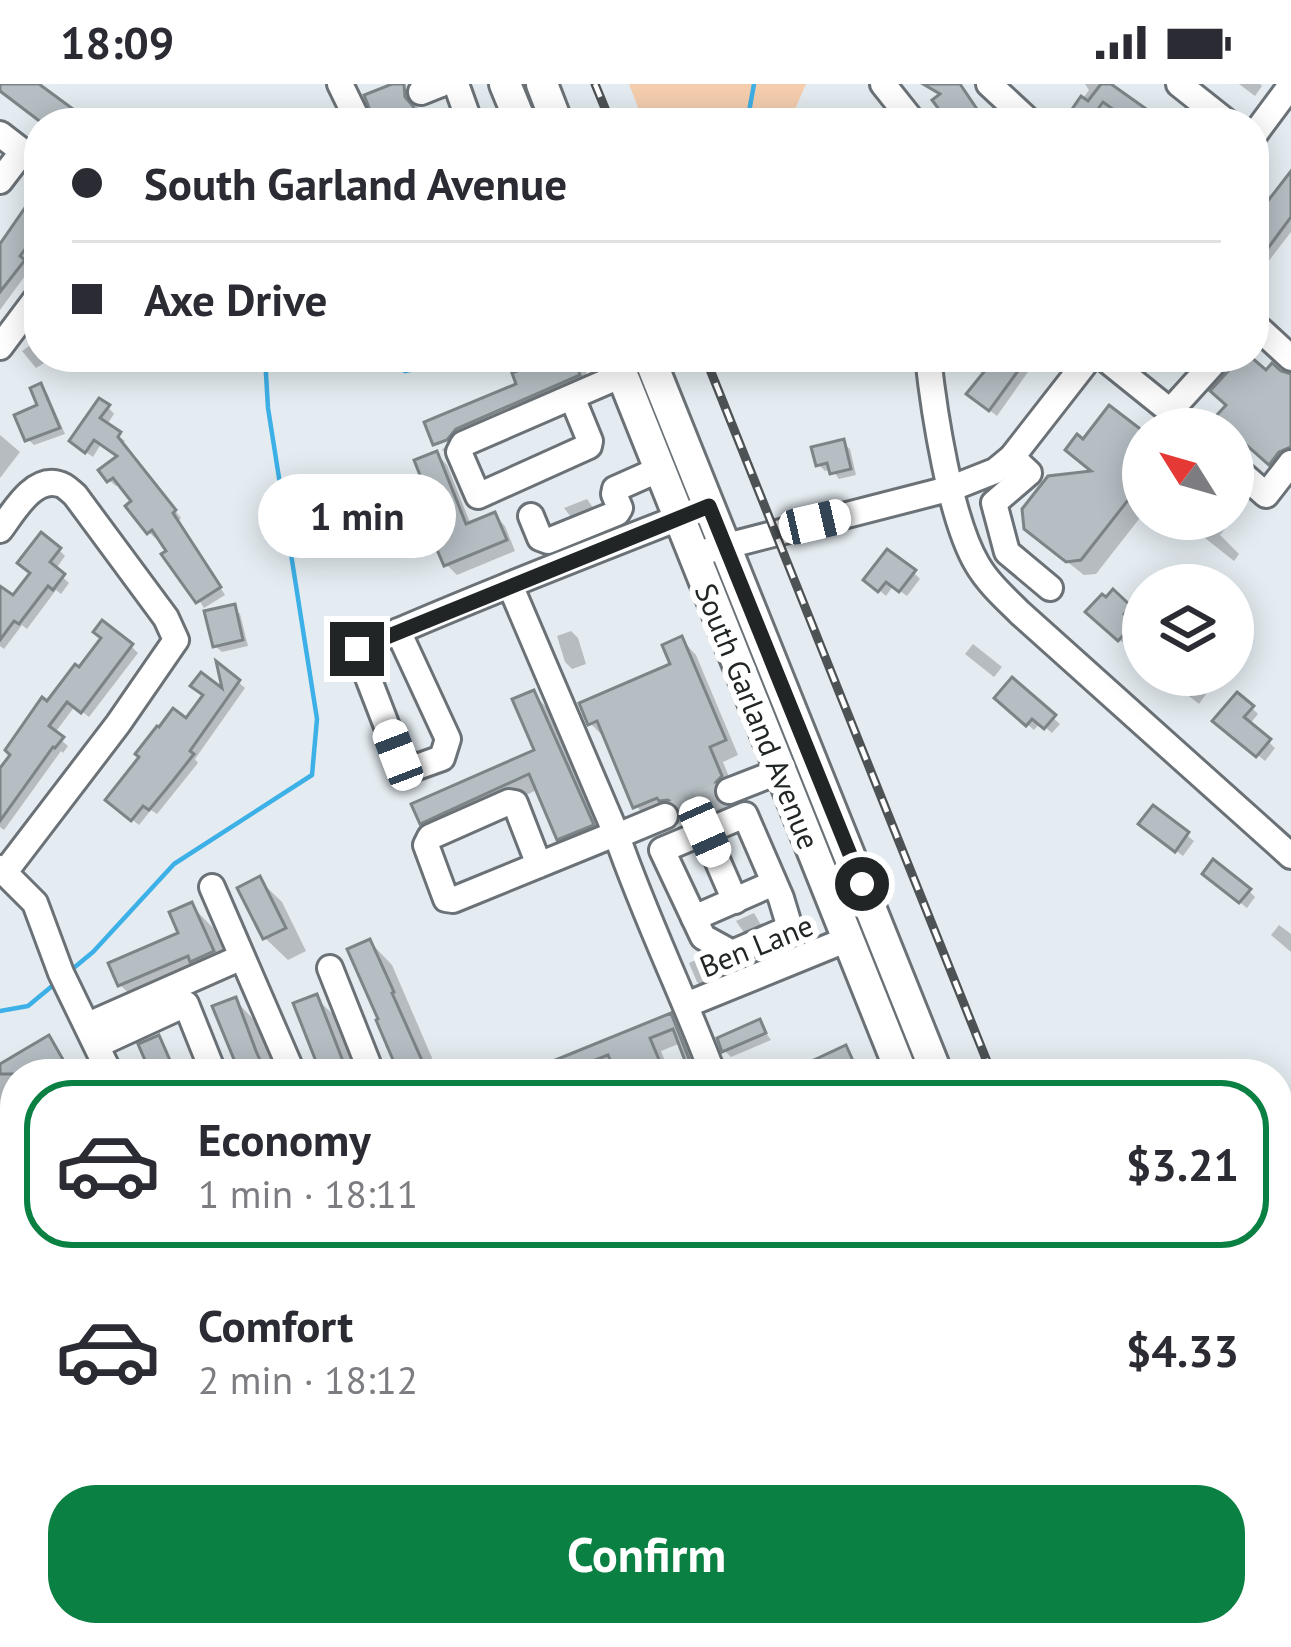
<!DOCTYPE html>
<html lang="en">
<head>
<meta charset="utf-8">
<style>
  :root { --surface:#fff; --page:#f7f7f7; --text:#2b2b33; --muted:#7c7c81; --line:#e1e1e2; --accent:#0b8043 }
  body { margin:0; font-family:"PT Sans",sans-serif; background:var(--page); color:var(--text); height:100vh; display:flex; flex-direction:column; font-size:45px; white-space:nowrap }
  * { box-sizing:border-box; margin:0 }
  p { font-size:39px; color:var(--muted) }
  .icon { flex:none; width:66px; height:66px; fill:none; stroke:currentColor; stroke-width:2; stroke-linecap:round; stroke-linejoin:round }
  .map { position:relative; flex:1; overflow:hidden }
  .drawer { position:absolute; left:0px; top:975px; width:1293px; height:588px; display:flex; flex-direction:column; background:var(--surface); border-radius:48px 48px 0 0; box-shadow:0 6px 30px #0003 }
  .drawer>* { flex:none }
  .hud { position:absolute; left:24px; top:24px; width:1245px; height:264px; border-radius:48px; box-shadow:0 6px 30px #0003; display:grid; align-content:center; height:264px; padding:0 48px; background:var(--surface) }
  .needle { width:78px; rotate:307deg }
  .tools { position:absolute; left:1122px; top:324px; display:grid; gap:24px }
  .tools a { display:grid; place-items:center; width:132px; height:132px; border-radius:50%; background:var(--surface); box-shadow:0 6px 30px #0003; font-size:60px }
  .end { position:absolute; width:54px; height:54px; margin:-27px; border:15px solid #212526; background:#fff; box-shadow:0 0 0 6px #fff }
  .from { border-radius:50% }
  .bubble { position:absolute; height:84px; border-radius:42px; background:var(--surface); box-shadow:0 6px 30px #0003; font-size:39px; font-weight:700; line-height:84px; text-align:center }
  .car { position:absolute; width:36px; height:72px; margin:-36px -18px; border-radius:15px; box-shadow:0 0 9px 3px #0007; background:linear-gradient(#fff 24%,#345 0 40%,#fff 0 76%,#345 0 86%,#fff 0) }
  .hud b { display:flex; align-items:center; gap:42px; height:114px; font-size:45px }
  .hud b+b { border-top:3px solid var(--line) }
  .hud i { width:30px; height:30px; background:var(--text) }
  ul { padding:21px 0 0; list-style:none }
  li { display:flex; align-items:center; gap:36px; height:168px; margin:0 24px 18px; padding:0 24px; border:6px solid transparent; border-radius:48px }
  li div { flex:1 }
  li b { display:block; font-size:45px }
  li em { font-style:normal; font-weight:700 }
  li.on { border-color:var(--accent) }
  li>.icon { width:108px; height:108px; stroke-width:1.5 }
  .cta { display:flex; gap:24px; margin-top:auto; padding:24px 48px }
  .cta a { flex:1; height:138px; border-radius:48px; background:var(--accent); color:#fff; font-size:48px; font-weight:700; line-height:138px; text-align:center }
  .status { display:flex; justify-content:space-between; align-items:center; height:84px; padding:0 60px; background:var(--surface); direction:ltr }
  .status svg { height:33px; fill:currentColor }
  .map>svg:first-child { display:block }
</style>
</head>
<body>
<div class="status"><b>18:09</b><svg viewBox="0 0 49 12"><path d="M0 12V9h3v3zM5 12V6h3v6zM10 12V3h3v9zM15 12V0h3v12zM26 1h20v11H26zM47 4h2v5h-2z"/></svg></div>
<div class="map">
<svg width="1291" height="1563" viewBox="0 0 1291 1563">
  <rect width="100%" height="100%" fill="#e4ecf1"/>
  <!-- green -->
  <polygon fill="#f5ceae" points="629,0 806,0 789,39 644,39"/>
  <!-- shadow -->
  <g fill="#0003">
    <polygon points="400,0 416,14 419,31 426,39 377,39"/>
    <polygon points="923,0 959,0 983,35 972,39 966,32 954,39 948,33 943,12"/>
    <polygon points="1085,0 1106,0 1161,39 1133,39 1111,22 1098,39 1087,39 1073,28 1089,6"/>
    <polygon points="1239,0 1260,0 1262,2 1255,12"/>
    <polygon points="448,32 455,39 431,39"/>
    <polygon points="1291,96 1291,148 1261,187 1265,191 1254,204 1254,131 1261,131"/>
    <polygon points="39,134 39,164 26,181 30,185 0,226 0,162"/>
    <polygon points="39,255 39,273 54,273 36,284 22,267"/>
    <polygon points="558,273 573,273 584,283 593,306 451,374 442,366 458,348 450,348 438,361 436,360 428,340 520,301"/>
    <polygon points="791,273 815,273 813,281 797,278"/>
    <polygon points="999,273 1024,273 1033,281 997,332 976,316"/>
    <polygon points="1241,273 1246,273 1266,290 1291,293 1291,387 1285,393 1231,345 1229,322"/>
    <polygon points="41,303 47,309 65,350 34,361 28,355 41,323"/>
    <polygon points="108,323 114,330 106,342 125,357 122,361 181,434 178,437 225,511 204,524 159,451 155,454 149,448 135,418 120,399 116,402 109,396 120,373 101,360 93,373 79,363"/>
    <polygon points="0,351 20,368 0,394"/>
    <polygon points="1143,351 1143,430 1096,490 1084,491 1043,459 1095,389 1083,359"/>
    <polygon points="843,359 850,365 856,391 839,395 832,385 825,387 818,380"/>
    <polygon points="437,370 447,381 471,441 494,431 505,442 515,467 457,491 447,481 447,451"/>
    <polygon points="587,415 596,428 574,437 564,424"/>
    <polygon points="1181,435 1233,435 1220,451 1239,470 1234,477"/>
    <polygon points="59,466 65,472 55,486 69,499 61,510 56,506 27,545 22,541 4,565 0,562 0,505 14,516"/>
    <polygon points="914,489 920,495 907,512 893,502 886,512 867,496"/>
    <polygon points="1113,510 1140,534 1133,542 1142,551 1130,565 1100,538 1106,517"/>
    <polygon points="234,524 240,530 248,562 222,568 215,562"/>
    <polygon points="571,547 578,554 586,580 572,585 565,578 557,552"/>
    <polygon points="682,556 696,571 738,671 723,678 735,708 730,713 726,722 731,734 698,748 684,734 683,730 651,737 636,722 605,654 591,640 674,582"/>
    <polygon points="973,560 1002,583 994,593 965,570"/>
    <polygon points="131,562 138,569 89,633 75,622 54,650 68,662 63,669 61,667 4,746 0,743 0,703 48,621 79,587"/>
    <polygon points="1176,591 1191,591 1209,606 1199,620 1171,598"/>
    <polygon points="238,598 245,604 195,675 198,679 157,730 151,726 139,741 115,722 187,638 227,611"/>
    <polygon points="1012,598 1060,640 1052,649 1040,639 1034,646 998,614"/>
    <polygon points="534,610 547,624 606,755 574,768 560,754 539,705 436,752 423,739 415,721 537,668"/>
    <polygon points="1252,624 1258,630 1249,641 1275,664 1265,677 1216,637"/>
    <polygon points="1154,725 1194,757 1183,772 1149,746"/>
    <polygon points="259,796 282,818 306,867 288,876 265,854"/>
    <polygon points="1212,796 1249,807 1255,813 1247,824"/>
    <polygon points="191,821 213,844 234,890 216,899 211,894 143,923 120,901 182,851"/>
    <polygon points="754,829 764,846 747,853 736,837"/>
    <polygon points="1279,841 1291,850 1291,868 1271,851"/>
    <polygon points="370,858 392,881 439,990 403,990"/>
    <polygon points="700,874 717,897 704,904 697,898 689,879"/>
    <polygon points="316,914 339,936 360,990 324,990"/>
    <polygon points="235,916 257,939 279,990 244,990"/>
    <polygon points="670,933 683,946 701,990 693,990 681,959 661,967 670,990 542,990"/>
    <polygon points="759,939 771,956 731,973 725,967"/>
    <polygon points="49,955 71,990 15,990 15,1012 7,1015 9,1021 0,1024 0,980"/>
    <polygon points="15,1087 15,1132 0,1138 0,1092"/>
    <polygon points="1278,1157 1291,1167 1291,1203 1287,1199 1289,1195 1278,1186"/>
    <polygon points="1278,1303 1291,1313 1291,1341 1285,1335 1289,1329 1278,1321"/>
    <polygon points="10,1338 15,1342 15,1368 0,1355"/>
    <polygon points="1278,1504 1287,1525 1278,1529"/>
    <polygon points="15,1510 15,1548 4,1563 0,1563 0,1529"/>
    <polygon points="413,1548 460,1548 468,1556 463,1563 427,1563"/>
    <polygon points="693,1548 745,1548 731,1563 680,1563"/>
    <polygon points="283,1549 302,1563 279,1563 275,1559"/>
  </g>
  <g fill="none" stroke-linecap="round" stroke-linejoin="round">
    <!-- stream -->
    <g stroke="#3db0e7" stroke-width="4.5">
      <polyline points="747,39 754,0"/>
      <polyline points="378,273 405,287 478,273"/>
      <polyline points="70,887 93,868 174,780 312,691 317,635 268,324 265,273"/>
      <polyline points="0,927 28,922 57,898"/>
    </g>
  </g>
  <!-- building -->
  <g fill="#b5bec3" stroke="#7c8488" stroke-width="3">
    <polygon points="0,0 39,0 92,39 42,39 0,7"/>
    <polygon points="392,0 404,0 405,13 413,22 420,39 375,39 364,11"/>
    <polygon points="923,0 960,0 979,28 966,37 959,26 946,35 932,16 940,10"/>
    <polygon points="1101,0 1111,0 1166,39 1132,39 1103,18 1088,39 1070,28 1081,12 1088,17"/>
    <polygon points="1291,87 1291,133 1254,183 1254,122 1260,127"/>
    <polygon points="27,121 39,130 39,147 20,172 25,176 0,208 0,160"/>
    <polygon points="550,273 573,273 580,291 456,345 447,356 433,361 424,338 516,300 512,289"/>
    <polygon points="996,273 1028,273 989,327 966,310"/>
    <polygon points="1236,273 1251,273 1266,286 1272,279 1281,287 1291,290 1291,363 1279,368 1269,381 1233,349 1233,345 1229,345 1215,333 1226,321 1210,307 1231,284"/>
    <polygon points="41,299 60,344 25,357 14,331 37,321 30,304"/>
    <polygon points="99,314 110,321 100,334 121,348 118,353 176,426 173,429 221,503 196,519 161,470 166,467 152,446 147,450 125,422 131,417 113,394 107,398 98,386 117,372 94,356 85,369 69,357"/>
    <polygon points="1109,321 1143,347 1143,397 1081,476 1066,478 1024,445 1022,425 1048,392 1091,387 1065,366 1077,350 1083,355"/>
    <polygon points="844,355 851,385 830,390 827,379 816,382 811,363"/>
    <polygon points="437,367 466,440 495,428 507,456 444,482 432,454 443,449 414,376"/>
    <polygon points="41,448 61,464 50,478 65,490 53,506 48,502 19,540 14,537 0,556 0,502 13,511 30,489 17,479"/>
    <polygon points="887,465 916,486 899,508 886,498 878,508 863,496"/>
    <polygon points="1113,505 1131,522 1124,530 1134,539 1118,557 1085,528 1102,510 1106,513"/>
    <polygon points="235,520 243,556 213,563 204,527"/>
    <polygon points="102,536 133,560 81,629 67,618 49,642 64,653 55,664 53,663 0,737 0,684 10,671 5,666 42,613 47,617 75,580 79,583 101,554 93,548"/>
    <polygon points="682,552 726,656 710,663 722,692 716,698 713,706 718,719 681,735 680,725 668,716 659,717 657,714 633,724 597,637 588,641 579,619 670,580 662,561"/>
    <polygon points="216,577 240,596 190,667 194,670 172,698 149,726 143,722 131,737 105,716 139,673 135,670 157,642 159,643 173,624 186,634 203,611 190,602 201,588 222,604"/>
    <polygon points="1012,593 1056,631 1044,645 1032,635 1026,642 994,614"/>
    <polygon points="534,606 594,741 557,756 529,690 420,740 411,720 534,666 512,615"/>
    <polygon points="1237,608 1254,622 1244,633 1271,655 1256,673 1212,637"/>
    <polygon points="1153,721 1189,748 1175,768 1138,740"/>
    <polygon points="1213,775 1251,805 1239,819 1202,790"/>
    <polygon points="260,792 286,844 263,855 237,804"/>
    <polygon points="192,818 214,867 190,878 188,872 118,902 108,879 178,849 169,828"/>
    <polygon points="370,855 394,908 392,909 428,990 399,990 376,936 378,935 347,865"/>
    <polygon points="317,910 348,990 321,990 293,919"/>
    <polygon points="236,913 256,967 266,990 240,990 212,922"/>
    <polygon points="671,929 695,990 690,990 673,945 650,954 665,990 616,990 608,971 560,990 521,990"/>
    <polygon points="760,935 766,949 722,968 717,954"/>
    <polygon points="49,951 69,986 61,990 0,990 0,980"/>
    <polygon points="159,951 176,990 151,990 138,960"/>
    <polygon points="846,961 859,990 784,990"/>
    <polygon points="1278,1371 1291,1381 1291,1448 1278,1437"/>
    <polygon points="945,1548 992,1548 1012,1563 933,1563"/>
  </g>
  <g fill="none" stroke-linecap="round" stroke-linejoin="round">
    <!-- minor-tunnel -->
    <polyline stroke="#bdc4c8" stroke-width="24" stroke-dasharray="24 12" stroke-linecap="butt" points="665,732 729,707"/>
    <defs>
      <g id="minor">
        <polyline points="340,0 359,39"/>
        <polyline points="456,0 470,39"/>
        <polyline points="883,0 914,39"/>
        <polyline points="989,0 1031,39"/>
        <polyline points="1179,0 1228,39"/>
        <polyline points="421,8 441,0"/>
        <polyline points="0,50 39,80"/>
        <polyline points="1254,51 1291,1"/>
        <polyline points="0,97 23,67"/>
        <polyline points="1254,240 1291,274"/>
        <polyline points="0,263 39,211"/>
        <path d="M928 273C934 328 950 434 977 480 988 499 1005 514 1020 529L1291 772"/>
        <polyline points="1103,273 1170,327 1219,273"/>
        <polyline points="572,313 590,357 589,362 478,412 459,368 463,360 622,291"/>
        <polyline points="1170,327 1191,345"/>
        <polyline points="1012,373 1029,389 994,419 1007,468 1050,504"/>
        <polyline points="1233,382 1266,411 1291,379"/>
        <polyline points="531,432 540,454 548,457 617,429 620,424 614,410 615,405 660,385"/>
        <path d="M0 446C13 429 33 392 59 400 65 401 70 407 75 411L166 534 176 556 118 640 5 788"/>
        <polyline points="707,467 952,404 995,387 1012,373 1090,273"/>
        <polyline points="510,501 617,752 605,754 453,816 446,815 426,761 430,753 509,718 515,719 539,781"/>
        <path d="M398 547 448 655 442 674 414 684 398 671 357 565C468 516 582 472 696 427"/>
        <polyline points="729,707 780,687"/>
        <polygon points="745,731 781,814 790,844 732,869 703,853 662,766"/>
        <path d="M665 732 617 752C645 833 683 910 713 990"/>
        <polyline points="705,748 735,817"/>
        <polyline points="0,784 35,819 61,889 110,990"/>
        <polyline points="212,803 293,990"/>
        <polyline points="694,834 774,799"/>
        <polyline points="330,884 372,990"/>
        <polyline points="686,921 848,855"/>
        <polyline points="88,941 242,873"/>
        <polyline points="97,961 186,920 214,990"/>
        <polyline points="0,1051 15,1048"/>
        <polyline points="1278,1235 1291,1246"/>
        <polyline points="0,1281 15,1293"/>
        <polyline points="0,1466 15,1446"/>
        <polyline points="156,1548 176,1563"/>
        <polyline points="352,1548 372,1563"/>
        <polyline points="566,1548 587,1563"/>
        <polyline points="74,1563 85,1548"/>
        <polyline points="224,1563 236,1548"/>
        <polyline points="620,1563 629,1548"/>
        <polyline points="732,1563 746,1548"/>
        <polyline points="866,1563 883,1548"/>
      </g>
      <g id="major">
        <polyline points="505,0 521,39"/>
        <polyline points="542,0 557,39"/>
        <polyline points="615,273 902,990"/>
        <polyline points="649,273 937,990"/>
        <polyline points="1125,1548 1131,1563"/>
        <polyline points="1158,1548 1164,1563"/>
      </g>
    </defs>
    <!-- minor casing -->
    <use href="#minor" stroke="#6b7277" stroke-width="30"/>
    <!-- major casing -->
    <use href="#major" stroke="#6b7277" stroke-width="36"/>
    <!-- minor -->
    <use href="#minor" stroke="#fff" stroke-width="24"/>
    <!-- major -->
    <use href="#major" stroke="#fff" stroke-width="30"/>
    <defs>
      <g id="rail">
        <polyline points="595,0 611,39"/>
        <polyline points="705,273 992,990"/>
        <polyline points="1215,1548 1221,1563"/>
      </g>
    </defs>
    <!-- rail casing -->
    <use href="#rail" stroke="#4d5254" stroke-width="9"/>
    <!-- rail -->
    <use href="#rail" stroke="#fff" stroke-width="4.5" stroke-dasharray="14" stroke-linecap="butt"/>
  </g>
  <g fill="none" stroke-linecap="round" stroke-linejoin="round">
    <!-- route -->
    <polyline stroke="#212526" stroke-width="15" points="357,565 709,422 862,800"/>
  </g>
  <g text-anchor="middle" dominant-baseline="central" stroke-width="12" stroke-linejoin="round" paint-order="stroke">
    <!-- street labels -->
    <g font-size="30" fill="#212526" stroke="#fff">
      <text transform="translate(758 632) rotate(68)">South Garland Avenue</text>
      <text transform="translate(756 861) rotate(-22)">Ben Lane</text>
    </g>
  </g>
</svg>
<div class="tools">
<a><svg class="needle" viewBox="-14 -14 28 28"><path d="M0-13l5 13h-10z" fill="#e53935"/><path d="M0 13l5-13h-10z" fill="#7c7c81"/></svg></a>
<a><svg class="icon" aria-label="layers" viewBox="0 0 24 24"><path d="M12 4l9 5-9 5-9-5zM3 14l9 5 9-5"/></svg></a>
</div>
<i class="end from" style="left:862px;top:800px"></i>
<i class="end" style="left:357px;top:565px"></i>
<div class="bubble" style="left:258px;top:390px;width:198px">1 min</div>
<i class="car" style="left:815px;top:438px;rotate:77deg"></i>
<i class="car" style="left:398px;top:671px;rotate:339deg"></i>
<i class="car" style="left:705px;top:748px;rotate:156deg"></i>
<div class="hud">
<b><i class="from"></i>South Garland Avenue</b>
<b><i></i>Axe Drive</b>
</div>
<section class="drawer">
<ul>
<li class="on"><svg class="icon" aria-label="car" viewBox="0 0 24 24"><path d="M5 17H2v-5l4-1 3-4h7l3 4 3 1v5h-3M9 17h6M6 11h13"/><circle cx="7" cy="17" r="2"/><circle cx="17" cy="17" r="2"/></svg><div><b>Economy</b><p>1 min · 18:11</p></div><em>$3.21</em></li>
<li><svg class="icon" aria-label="car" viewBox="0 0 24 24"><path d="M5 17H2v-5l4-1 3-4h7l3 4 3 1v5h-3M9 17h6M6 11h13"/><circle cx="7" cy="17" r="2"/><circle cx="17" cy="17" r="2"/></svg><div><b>Comfort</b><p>2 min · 18:12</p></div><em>$4.33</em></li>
</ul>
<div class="cta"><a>Confirm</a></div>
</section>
</div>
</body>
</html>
